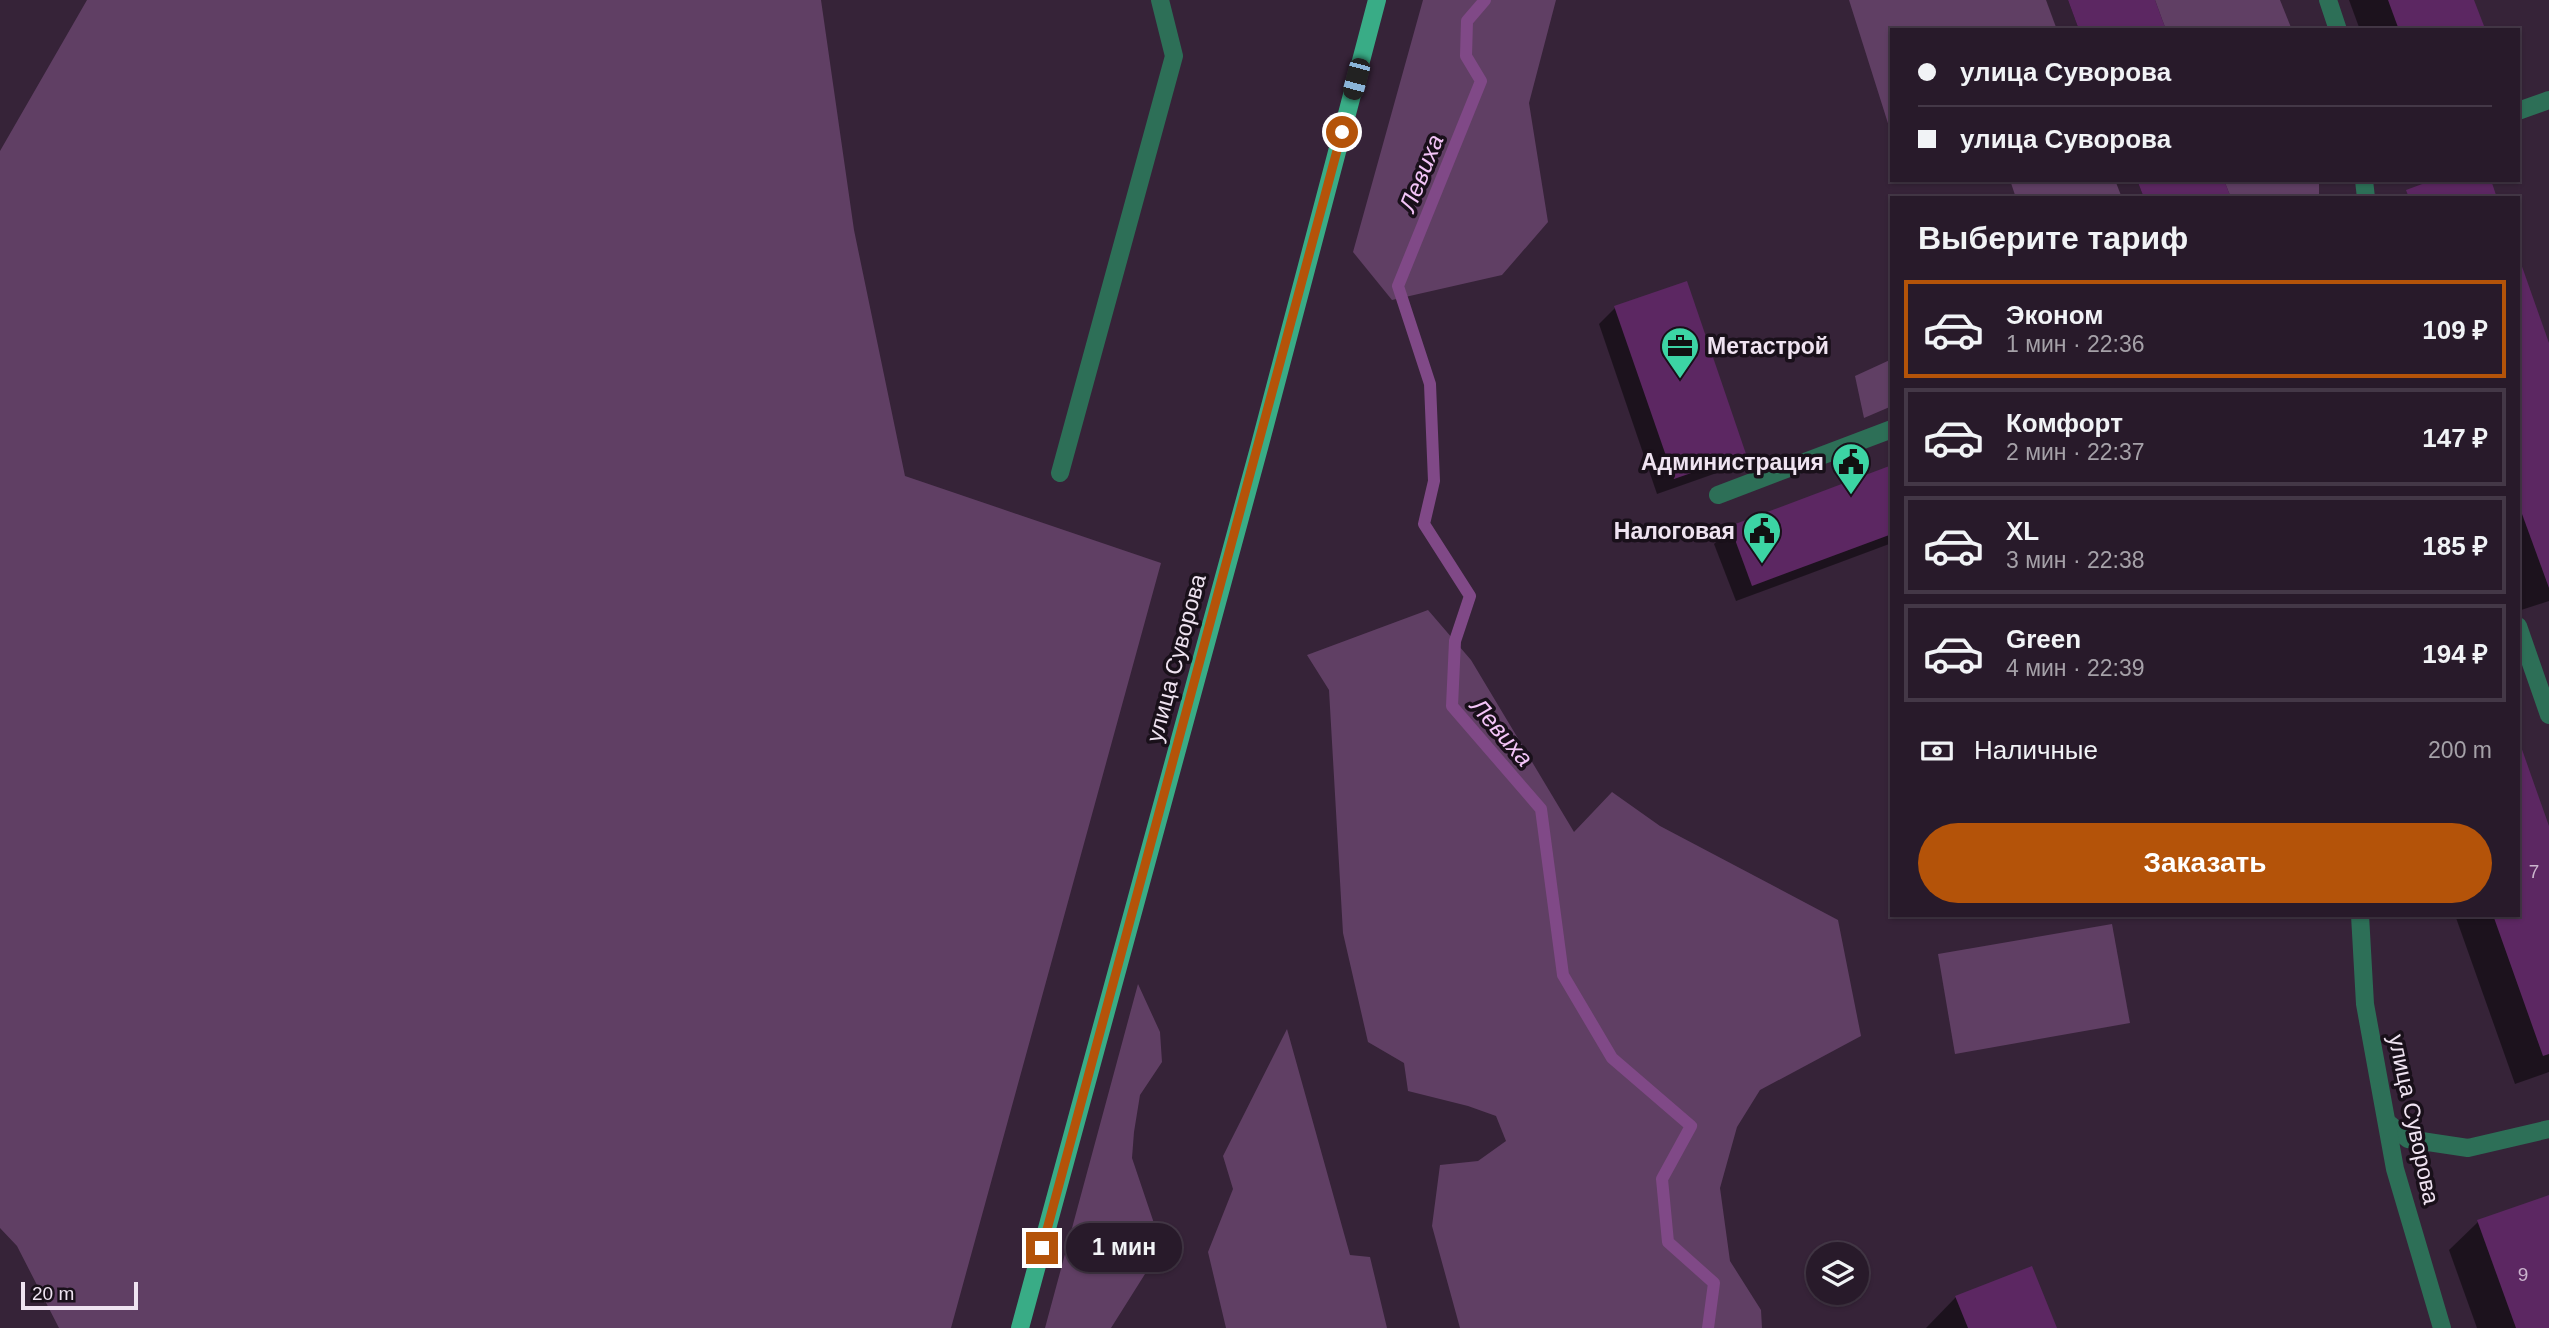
<!DOCTYPE html>
<html lang="ru">
<head>
<meta charset="utf-8">
<style>
  :root { --surface:#281a2a; --page:#302332; --text:#f1f3f6; --muted:#a5a1a8; --line:#443847; --accent:#b45309 }
  body { margin:0; font-family:Helvetica,sans-serif; background:var(--page); color:var(--text); height:100vh; display:flex; flex-direction:column; font-size:26px; white-space:nowrap }
  * { box-sizing:border-box; margin:0 }
  p { font-size:23px; color:var(--muted) }
  .icon { flex:none; width:38px; height:38px; fill:none; stroke:currentColor; stroke-width:2; stroke-linecap:round; stroke-linejoin:round }
  .map { position:relative; flex:1; overflow:hidden }
  .sheet { position:absolute; left:1890px; top:196px; width:630px; height:721px; display:flex; flex-direction:column; background:var(--surface); border-radius:0px; box-shadow:0 2px 5px #0004,0 0 0 2px var(--line) }
  .sheet>* { flex:none }
  .banner { position:absolute; left:1890px; top:28px; width:630px; height:154px; border-radius:0px; box-shadow:0 2px 5px #0004,0 0 0 2px var(--line); display:grid; align-content:center; height:154px; padding:0 28px; background:var(--surface) }
  .buttons { position:absolute; left:1806px; top:1242px; display:grid; gap:14px }
  .buttons a { display:grid; place-items:center; width:63px; height:63px; border-radius:50%; background:var(--surface); box-shadow:0 2px 5px #0004,0 0 0 2px var(--line); font-size:35px }
  .scale { position:absolute; left:21px; bottom:18px; width:117px; box-sizing:border-box; padding-left:7px; border:4px solid #efe3f1; border-top:0; font-size:19px; line-height:24px; white-space:nowrap; color:#efe3f1; -webkit-text-stroke:5px #19101a; paint-order:stroke }
  .end { position:absolute; width:32px; height:32px; margin:-16px; border:9px solid #b45309; background:#fff; box-shadow:0 0 0 4px #fff }
  .from { border-radius:50% }
  .bubble { position:absolute; height:49px; border-radius:24px; background:var(--surface); box-shadow:0 2px 5px #0004,0 0 0 2px var(--line); font-size:23px; font-weight:800; line-height:49px; text-align:center }
  .car { position:absolute; width:21px; height:42px; margin:-21px -10px; border-radius:9px; box-shadow:0 0 5px 2px #0007; background:linear-gradient(#222 24%,#8ab4d8 0 40%,#222 0 76%,#8ab4d8 0 86%,#222 0) }
  .banner b { display:flex; align-items:center; gap:24px; height:66px; font-size:26px }
  .banner b+b { border-top:2px solid var(--line) }
  .banner i { width:18px; height:18px; background:var(--text) }
  ul { padding:0; list-style:none }
  li { display:flex; align-items:center; gap:21px; height:98px; margin:0 14px 10px; padding:0 14px; border:4px solid var(--line); border-radius:0px }
  li div { flex:1 }
  li b { display:block; font-size:26px }
  li em { font-style:normal; font-weight:800 }
  li.current { border-color:var(--accent) }
  li>.icon { width:63px; height:63px; stroke-width:1.5 }
  h2 { padding:0 28px; font-size:32px; line-height:84px }
  .pay { display:flex; align-items:center; gap:18px; height:77px; padding:0 28px; font-size:26px }
  .pay p { margin-inline-start:auto }
  .button { display:flex; gap:14px; margin-top:auto; padding:14px 28px }
  .button a { flex:1; height:80px; border-radius:42px; background:var(--accent); color:#fff; font-size:28px; font-weight:800; line-height:80px; text-align:center }
  .map>svg:first-child { display:block }
</style>
</head>
<body>
<div class="map">
<svg width="2549" height="1328" viewBox="0 0 2549 1328">
  <rect width="100%" height="100%" fill="#362338"/>
  <!-- green -->
  <g fill="#603f64">
    <polygon points="87,0 821,0 854,230 905,476 1161,563 951,1328 59,1328 17,1246 0,1228 0,151"/>
    <polygon points="1423,0 1556,0 1529,103 1548,222 1502,275 1392,300 1353,252"/>
    <polygon points="1849,0 2068,0 2079,30 1892,30 1892,136"/>
    <polygon points="2155,0 2280,0 2292,30 2166,30"/>
    <polygon points="2010,180 2137,180 2144,198 2016,198"/>
    <polygon points="2224,180 2319,180 2319,198 2231,198"/>
    <polygon points="1892,359 1892,406 1864,418 1855,376"/>
    <polygon points="1428,610 1471,660 1574,832 1612,792 1660,826 1838,920 1861,1036 1760,1090 1737,1127 1720,1188 1730,1261 1761,1310 1762,1328 1460,1328 1432,1226 1440,1165 1478,1161 1506,1141 1496,1116 1468,1106 1408,1091 1404,1063 1368,1042 1343,933 1329,690 1307,655"/>
    <polygon points="2112,924 2130,1023 1955,1054 1938,954"/>
    <polygon points="1138,984 1160,1032 1162,1062 1140,1095 1134,1132 1132,1158 1162,1247 1111,1328 1045,1328"/>
    <polygon points="1287,1029 1350,1255 1370,1257 1387,1328 1226,1328 1208,1252 1233,1189 1223,1156"/>
  </g>
  <!-- shadow -->
  <g fill="#0007">
    <polygon points="2046,0 2153,0 2164,30 2057,30"/>
    <polygon points="2349,0 2472,0 2482,25 2477,30 2360,30"/>
    <polygon points="2115,180 2222,180 2229,198 2122,198"/>
    <polygon points="2518,262 2549,348 2549,601 2518,611"/>
    <polygon points="1615,308 1744,453 1728,469 1657,494 1599,324"/>
    <polygon points="1892,467 1892,543 1736,601 1714,544 1730,528"/>
    <polygon points="2518,745 2549,831 2549,1072 2515,1084 2455,915 2518,915"/>
    <polygon points="2549,1196 2549,1328 2477,1328 2449,1250 2478,1222"/>
    <polygon points="1956,1297 2055,1328 1926,1328"/>
  </g>
  <g fill="none" stroke-linecap="round" stroke-linejoin="round">
    <!-- stream -->
    <polyline stroke="#804987" stroke-width="12" points="1485,0 1467,21 1466,56 1481,81 1398,286 1430,384 1434,481 1424,524 1470,596 1455,641 1452,706 1541,809 1563,975 1612,1058 1691,1126 1662,1179 1668,1242 1714,1283 1708,1328"/>
  </g>
  <!-- building -->
  <g fill="#5c2762">
    <polygon points="2068,0 2155,0 2166,30 2079,30"/>
    <polygon points="2388,0 2474,0 2484,26 2473,30 2399,30"/>
    <polygon points="2137,180 2224,180 2231,198 2144,198"/>
    <polygon points="2433,180 2491,180 2497,198 2409,198 2406,190"/>
    <polygon points="2519,258 2549,343 2549,588 2518,503"/>
    <polygon points="1687,281 1746,454 1674,479 1614,306"/>
    <polygon points="1892,465 1892,534 1752,586 1730,526"/>
    <polygon points="2519,741 2549,826 2549,1054 2543,1056 2493,915 2518,915"/>
    <polygon points="2549,1195 2549,1328 2516,1328 2477,1220"/>
    <polygon points="2032,1266 2057,1328 1968,1328 1955,1296"/>
  </g>
  <g fill="none" stroke-linecap="round" stroke-linejoin="round">
    <!-- lane -->
    <g stroke="#2d6f57" stroke-width="18">
      <polyline points="2518,111 2549,100"/>
      <polyline points="1060,473 1174,56 1160,0"/>
      <polyline points="1718,495 1892,429"/>
      <polyline points="2518,626 2549,715"/>
      <polyline points="2388,1123 2408,1139 2468,1148 2549,1129"/>
    </g>
    <!-- street -->
    <g stroke="#2d6f57" stroke-width="18">
      <polyline points="2328,0 2338,30"/>
      <polyline points="2364,180 2366,198"/>
      <polyline points="2360,915 2365,1004 2395,1169 2442,1328"/>
    </g>
    <!-- primary -->
    <polyline stroke="#39ac86" stroke-width="18" points="1020,1328 1259,448 1377,0"/>
  </g>
  <g fill="none" stroke-linecap="round" stroke-linejoin="round">
    <!-- route -->
    <polyline stroke="#b45309" stroke-width="9" points="1042,1248 1342,132"/>
  </g>
  <!-- icons -->
  <defs>
    <symbol id="office-pin" viewBox="-11 -11 22 30"><path d="M0 17L-7.5 6A9.5 9.5 0 1 1 7.5 6Z" fill="#3cd4a4" stroke="#19101a"/><path d="M-6-3h4V-5.5h4V-3h4V5H-6ZM-1-4.5V-3h2v-1.5ZM-6 0V1H6V0Z" fill="#111"/></symbol>
    <symbol id="civic-pin" viewBox="-11 -11 22 30"><path d="M0 17L-7.5 6A9.5 9.5 0 1 1 7.5 6Z" fill="#3cd4a4" stroke="#19101a"/><path d="M-.6-6.5H3V-4.5H.6V-3L4-1V1h2V6H-6V1h2V-1L-.6-3ZM-1.2 2.5V6h2.4V2.5Z" fill="#111"/></symbol>
  </defs>
  <g fill-rule="evenodd">
    <use href="#office-pin" x="1658" y="324" width="44" height="60"/>
    <use href="#civic-pin" x="1829" y="440" width="44" height="60"/>
    <use href="#civic-pin" x="1740" y="509" width="44" height="60"/>
  </g>
  <g text-anchor="middle" dominant-baseline="central" stroke-width="7" stroke-linejoin="round" paint-order="stroke">
    <!-- number labels -->
    <g font-size="19" fill="#cab4cd">
      <text x="2534" y="871">7</text>
      <text x="2523" y="1274">9</text>
    </g>
    <!-- poi labels -->
    <g font-size="23" font-weight="bold" fill="#efe3f1" stroke="#19101a" text-anchor="end">
      <text x="1707" y="346" text-anchor="start">Метастрой</text>
      <text x="1824" y="462">Администрация</text>
      <text x="1735" y="531">Налоговая</text>
    </g>
    <!-- street labels -->
    <g font-size="23" fill="#efe3f1" stroke="#19101a">
      <text transform="translate(1176 658) rotate(-75)">улица Суворова</text>
      <text transform="translate(2414 1119) rotate(78)">улица Суворова</text>
    </g>
    <!-- water labels -->
    <g font-size="24" font-style="italic" fill="#f3c4f7" stroke="#19101a">
      <text transform="translate(1421 173) rotate(-68)">Левиха</text>
      <text transform="translate(1502 732) rotate(49)">Левиха</text>
    </g>
  </g>
</svg>
<div class="buttons">
<a><svg class="icon" aria-label="layers" viewBox="0 0 24 24"><path d="M12 4l9 5-9 5-9-5zM3 14l9 5 9-5"/></svg></a>
</div>
<div class="scale">20 m</div>
<i class="end from" style="left:1342px;top:132px"></i>
<i class="end" style="left:1042px;top:1248px"></i>
<div class="bubble" style="left:1066px;top:1223px;width:116px">1 мин</div>
<i class="car" style="left:1356px;top:79px;rotate:195deg"></i>
<div class="banner">
<b><i class="from"></i>улица Суворова</b>
<b><i></i>улица Суворова</b>
</div>
<section class="sheet">
<h2>Выберите тариф</h2>
<ul>
<li class="current"><svg class="icon" aria-label="car" viewBox="0 0 24 24"><path d="M5 17H2v-5l4-1 3-4h7l3 4 3 1v5h-3M9 17h6M6 11h13"/><circle cx="7" cy="17" r="2"/><circle cx="17" cy="17" r="2"/></svg><div><b>Эконом</b><p>1 мин · 22:36</p></div><em>109 ₽</em></li>
<li><svg class="icon" aria-label="car" viewBox="0 0 24 24"><path d="M5 17H2v-5l4-1 3-4h7l3 4 3 1v5h-3M9 17h6M6 11h13"/><circle cx="7" cy="17" r="2"/><circle cx="17" cy="17" r="2"/></svg><div><b>Комфорт</b><p>2 мин · 22:37</p></div><em>147 ₽</em></li>
<li><svg class="icon" aria-label="car" viewBox="0 0 24 24"><path d="M5 17H2v-5l4-1 3-4h7l3 4 3 1v5h-3M9 17h6M6 11h13"/><circle cx="7" cy="17" r="2"/><circle cx="17" cy="17" r="2"/></svg><div><b>XL</b><p>3 мин · 22:38</p></div><em>185 ₽</em></li>
<li><svg class="icon" aria-label="car" viewBox="0 0 24 24"><path d="M5 17H2v-5l4-1 3-4h7l3 4 3 1v5h-3M9 17h6M6 11h13"/><circle cx="7" cy="17" r="2"/><circle cx="17" cy="17" r="2"/></svg><div><b>Green</b><p>4 мин · 22:39</p></div><em>194 ₽</em></li>
</ul>
<div class="pay"><svg class="icon" aria-label="cash" viewBox="0 0 24 24"><path d="M3 7h18v10H3z"/><circle cx="12" cy="12" r="2"/></svg>Наличные<p>200 m</p></div>
<div class="button"><a>Заказать</a></div>
</section>
</div>
</body>
</html>
